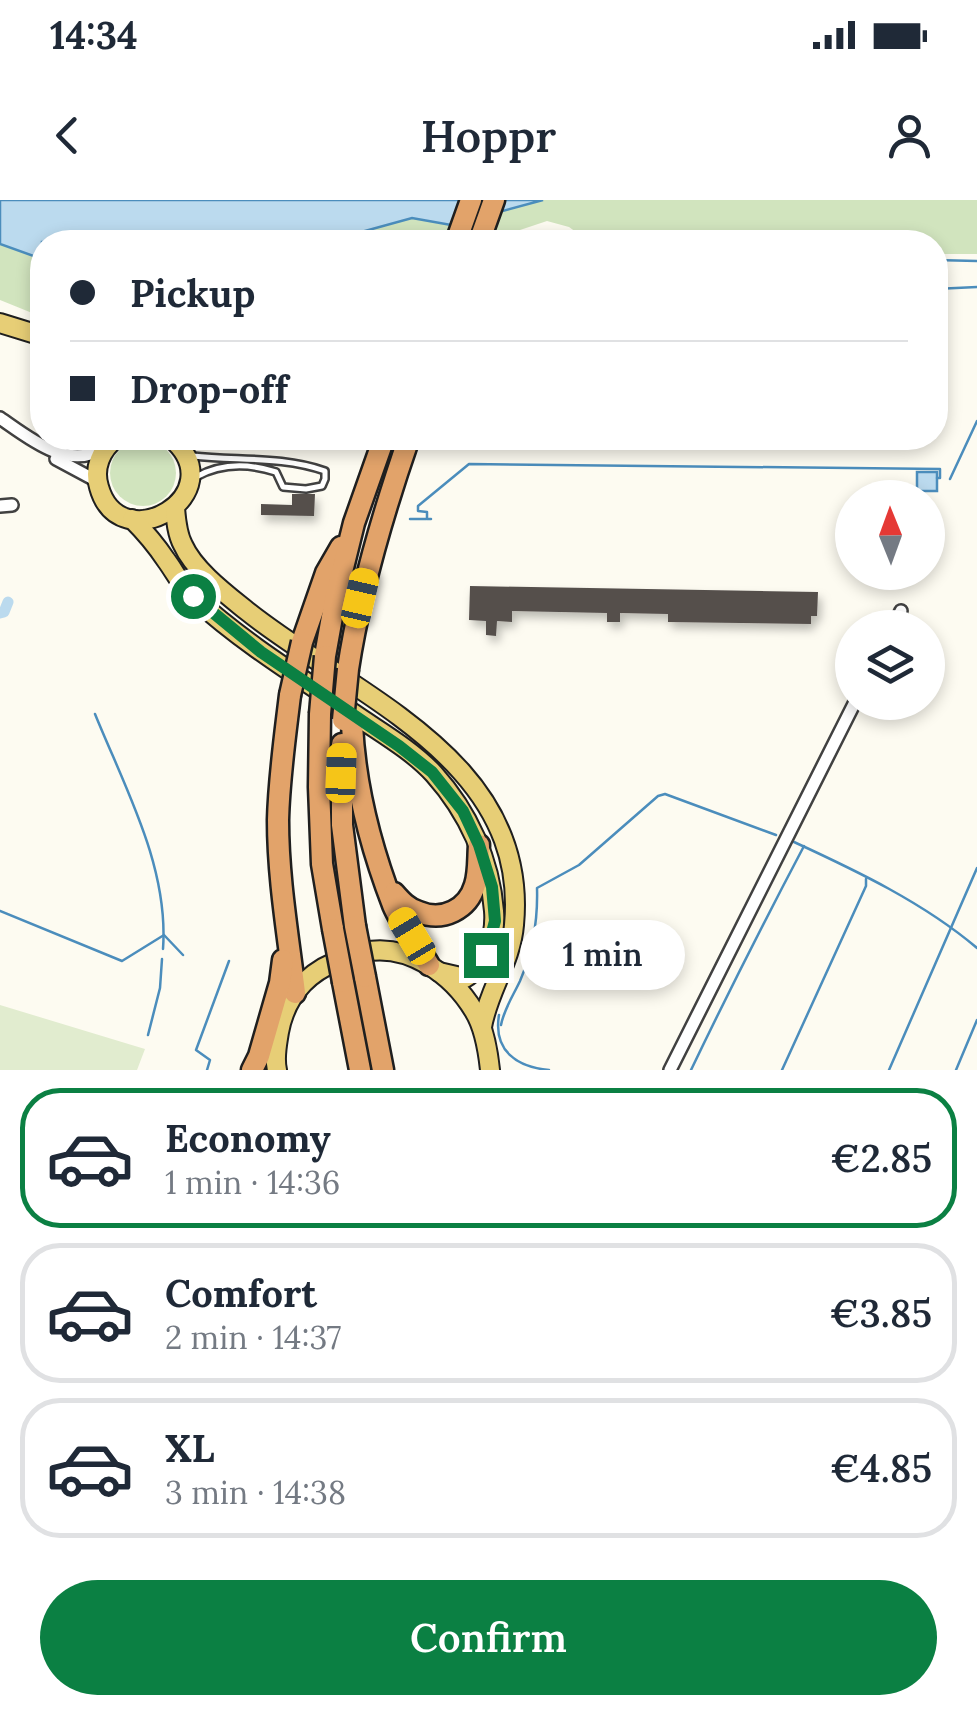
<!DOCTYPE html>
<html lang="en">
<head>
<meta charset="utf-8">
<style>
  :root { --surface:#fff; --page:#f6f6f7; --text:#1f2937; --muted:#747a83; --line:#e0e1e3; --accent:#0b8043 }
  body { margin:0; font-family:Lora,serif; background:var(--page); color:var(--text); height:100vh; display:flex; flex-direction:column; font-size:38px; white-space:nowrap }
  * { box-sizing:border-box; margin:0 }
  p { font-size:32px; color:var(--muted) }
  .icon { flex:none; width:55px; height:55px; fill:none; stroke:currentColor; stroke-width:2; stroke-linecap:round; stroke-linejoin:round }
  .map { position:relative; height:870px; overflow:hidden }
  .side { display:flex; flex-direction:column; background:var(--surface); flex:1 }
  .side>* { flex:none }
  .top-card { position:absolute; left:30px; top:30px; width:918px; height:220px; border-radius:40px; box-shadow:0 5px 15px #0003; display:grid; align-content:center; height:220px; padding:0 40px; background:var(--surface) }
  .needle { width:65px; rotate:359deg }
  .controls { position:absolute; left:835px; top:280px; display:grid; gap:20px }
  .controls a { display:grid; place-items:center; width:110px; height:110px; border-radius:50%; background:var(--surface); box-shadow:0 5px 15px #0003; font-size:50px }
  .end { position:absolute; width:45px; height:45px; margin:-22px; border:12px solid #0b8043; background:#fff; box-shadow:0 0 0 5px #fff }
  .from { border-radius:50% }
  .bubble { position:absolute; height:70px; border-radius:35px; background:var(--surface); box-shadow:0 5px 15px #0003; font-size:32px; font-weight:600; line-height:70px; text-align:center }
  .car { position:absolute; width:30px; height:60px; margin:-30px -15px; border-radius:12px; box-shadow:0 0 8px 2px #0007; background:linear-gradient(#f5c518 24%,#345 0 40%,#f5c518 0 76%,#345 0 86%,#f5c518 0) }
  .top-card b { display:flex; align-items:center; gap:35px; height:95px; font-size:38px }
  .top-card b+b { border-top:2px solid var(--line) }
  .top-card i { width:25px; height:25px; background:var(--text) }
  ul { padding:18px 0 0; list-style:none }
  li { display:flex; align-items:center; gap:30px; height:140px; margin:0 20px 15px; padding:0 20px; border:5px solid var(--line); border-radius:40px }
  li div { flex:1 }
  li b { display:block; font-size:38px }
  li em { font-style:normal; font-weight:600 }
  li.on { border-color:var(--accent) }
  li>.icon { width:90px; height:90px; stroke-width:1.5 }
  .cta { display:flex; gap:20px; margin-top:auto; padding:20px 40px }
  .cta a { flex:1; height:115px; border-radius:60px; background:var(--accent); color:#fff; font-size:40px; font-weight:600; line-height:115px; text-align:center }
  .status { display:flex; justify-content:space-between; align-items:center; height:70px; padding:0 50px; background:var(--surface); direction:ltr }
  .status svg { height:28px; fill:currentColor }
  header { display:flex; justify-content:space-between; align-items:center; height:130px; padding:0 40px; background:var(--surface); font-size:45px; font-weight:600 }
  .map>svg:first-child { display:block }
</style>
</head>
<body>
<div class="status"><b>14:34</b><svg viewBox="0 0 49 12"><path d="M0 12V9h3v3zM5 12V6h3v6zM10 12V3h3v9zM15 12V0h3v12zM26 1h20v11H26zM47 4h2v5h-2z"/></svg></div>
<header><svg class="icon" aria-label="back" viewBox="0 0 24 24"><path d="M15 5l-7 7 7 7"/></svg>Hoppr<svg class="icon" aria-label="person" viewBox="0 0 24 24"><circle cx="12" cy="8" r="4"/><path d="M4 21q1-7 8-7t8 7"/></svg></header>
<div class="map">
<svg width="977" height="870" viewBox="0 0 977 870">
  <defs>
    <filter id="shadow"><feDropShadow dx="3.5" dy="6" stdDeviation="5" flood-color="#0004"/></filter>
  </defs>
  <rect width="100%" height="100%" fill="#fdfbf1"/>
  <!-- green -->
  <g fill="#d1e4be">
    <polygon points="543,0 977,0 977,54 935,54 935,42 590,42 569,27 547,21 484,42 325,42 413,17 451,25"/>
    <polygon points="0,44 42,59 42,117 0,100"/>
    <circle cx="143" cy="273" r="33"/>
  </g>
  <!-- pitch -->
  <polygon fill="#e1eccf" points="0,805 135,846 145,849 137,870 0,870"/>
  <!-- water -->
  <g fill="#bbdaee" stroke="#4b8dbc" stroke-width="2.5">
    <polygon points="0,0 543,0 451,25 412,18 325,42 42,42 42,59 0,44"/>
    <rect x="917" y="272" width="20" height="19"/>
  </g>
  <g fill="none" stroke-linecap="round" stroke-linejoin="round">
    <!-- stream -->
    <g stroke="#4b8dbc" stroke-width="2.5">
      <polyline points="935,60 977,61"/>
      <polyline points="935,89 977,87"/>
      <polyline points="950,279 977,221"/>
      <polyline points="410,319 426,319"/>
      <polyline points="431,319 427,319 427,312 418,311 418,306 469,264 940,269 940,278 937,278"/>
      <path d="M95 514C125 588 169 667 163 749"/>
      <path d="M794 642C857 671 924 703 977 748"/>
      <polyline points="0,711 122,761 164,735 183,755"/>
      <path d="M499 815C493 851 517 867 549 870"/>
      <path d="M501 825C504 809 513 796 520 781 533 751 538 721 537 688L579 665 658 596 665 594 776 635"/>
      <polyline points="148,835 160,788 162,759"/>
      <polyline points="207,870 210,860 196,850 229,761"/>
      <path d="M691 870C727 795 765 720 804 646"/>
      <polyline points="782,870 866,686 866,679"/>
      <polyline points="889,870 977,668"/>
      <polyline points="956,870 977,820"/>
    </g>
    <!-- canal -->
    <polyline stroke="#bbdaee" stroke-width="11" points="0,413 4,412 8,402"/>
  </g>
  <!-- building -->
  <g fill="#554f4c" filter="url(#shadow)">
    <polygon points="292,294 315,294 314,316 261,315 261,304 292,305"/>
    <polygon points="470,386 818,392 817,416 811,416 811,424 668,422 668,414 620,413 620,422 607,422 607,413 512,411 512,422 497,421 496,436 486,435 486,421 469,420"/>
  </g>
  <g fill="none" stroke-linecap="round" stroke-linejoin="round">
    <defs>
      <path id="lane" d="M193 256C238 261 282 256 325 271V279L322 286 306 289 283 287 276 272C248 263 221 263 196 277"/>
      <g id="street">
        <path d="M0 218C29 238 67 270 102 249"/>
        <polyline points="56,259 97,281"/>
        <polyline points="0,306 12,305"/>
        <polyline points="893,428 901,411"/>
        <polyline points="670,870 855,502"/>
      </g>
      <g id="primary">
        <polyline points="0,123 42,136"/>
        <path d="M116 238C101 250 93 268 99 287 120 362 236 294 171 238"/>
        <path d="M175 308C176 320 177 334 183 345 194 370 226 394 247 411 353 496 530 559 514 725 511 762 488 791 482 827"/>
        <path d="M132 319C145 332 156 345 166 360 175 372 182 387 193 397 242 442 299 477 354 514 380 532 412 550 434 574 468 612 490 660 494 711 496 735 486 766 465 778L439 772"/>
        <path d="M277 870C274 857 277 845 279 832 285 800 304 775 335 762 344 759 354 754 364 752 408 743 452 774 474 811 484 827 488 851 490 870"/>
      </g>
      <g id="highway">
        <polyline points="456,42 471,0"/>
        <polyline points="479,42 494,0"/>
        <polyline points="302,442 326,373 341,347"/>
        <polyline points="325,456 335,400 354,323 384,238"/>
        <path d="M348 469C360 390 383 313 409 238"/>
        <path d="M290 495C285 537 279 578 278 620 278 678 288 735 295 793"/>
        <polyline points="320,514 319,587 322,664 333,729"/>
        <path d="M352 525C355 587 371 648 393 705 402 726 418 746 429 765"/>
        <polyline points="342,544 342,625 355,726"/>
        <path d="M394 693C401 701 408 709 419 712 443 722 468 709 475 685 479 673 478 658 479 645"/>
        <polyline points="365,777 383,870"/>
        <polyline points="343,782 360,870"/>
        <polyline points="252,870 259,856 280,783 283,760"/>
      </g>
    </defs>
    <!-- lane casing -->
    <use href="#lane" stroke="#414141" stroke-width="10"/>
    <!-- street casing -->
    <use href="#street" stroke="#414141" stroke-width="16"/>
    <!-- primary casing -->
    <use href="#primary" stroke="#1f1f1f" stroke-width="22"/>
    <!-- highway casing -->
    <use href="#highway" stroke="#1f1f1f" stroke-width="25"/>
    <!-- lane -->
    <use href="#lane" stroke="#fff" stroke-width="5"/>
    <!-- street -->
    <use href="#street" stroke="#fff" stroke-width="11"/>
    <!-- primary -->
    <use href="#primary" stroke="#e7ce76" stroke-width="18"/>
    <!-- highway -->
    <use href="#highway" stroke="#e2a36a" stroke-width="20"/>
    <defs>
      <g id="highway-bridge">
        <polyline points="290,495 302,442"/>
        <polyline points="320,514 325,456"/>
        <polyline points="343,520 348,469"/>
        <polyline points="355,726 365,777"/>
        <polyline points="333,729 343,782"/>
      </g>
    </defs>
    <!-- highway-bridge casing -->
    <use href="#highway-bridge" stroke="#1f1f1f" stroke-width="25" stroke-linecap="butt"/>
    <!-- highway-bridge -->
    <use href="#highway-bridge" stroke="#e2a36a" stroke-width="20"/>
  </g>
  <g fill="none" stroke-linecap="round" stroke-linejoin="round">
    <!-- route -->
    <polyline stroke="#0b8043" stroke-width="12" points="193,396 261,452 399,546 432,572 463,611 479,645 492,687 495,721 486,755"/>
  </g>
</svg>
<div class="controls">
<a><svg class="needle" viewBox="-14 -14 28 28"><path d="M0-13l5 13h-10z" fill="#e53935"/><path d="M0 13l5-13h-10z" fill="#747a83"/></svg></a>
<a><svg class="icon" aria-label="layers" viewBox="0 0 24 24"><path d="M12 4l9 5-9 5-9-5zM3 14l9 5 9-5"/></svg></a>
</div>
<i class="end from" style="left:193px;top:396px"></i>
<i class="end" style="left:486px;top:755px"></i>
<div class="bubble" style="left:520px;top:720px;width:165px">1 min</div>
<i class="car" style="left:360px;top:398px;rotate:13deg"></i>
<i class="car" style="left:341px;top:573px;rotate:2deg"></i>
<i class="car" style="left:412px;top:736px;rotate:329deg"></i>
<div class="top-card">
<b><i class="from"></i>Pickup</b>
<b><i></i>Drop-off</b>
</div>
</div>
<section class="side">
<ul>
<li class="on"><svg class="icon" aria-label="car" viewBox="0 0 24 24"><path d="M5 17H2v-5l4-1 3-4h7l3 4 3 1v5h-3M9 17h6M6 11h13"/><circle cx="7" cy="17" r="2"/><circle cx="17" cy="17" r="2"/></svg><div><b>Economy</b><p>1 min · 14:36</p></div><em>€2.85</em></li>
<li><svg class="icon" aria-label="car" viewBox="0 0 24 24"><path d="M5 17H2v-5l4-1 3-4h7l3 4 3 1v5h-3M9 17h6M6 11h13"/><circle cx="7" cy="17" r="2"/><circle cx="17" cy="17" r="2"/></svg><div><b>Comfort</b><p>2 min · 14:37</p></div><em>€3.85</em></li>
<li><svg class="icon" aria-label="car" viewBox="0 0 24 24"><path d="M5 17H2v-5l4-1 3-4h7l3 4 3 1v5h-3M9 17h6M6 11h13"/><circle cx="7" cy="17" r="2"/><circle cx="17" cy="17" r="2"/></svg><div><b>XL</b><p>3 min · 14:38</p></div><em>€4.85</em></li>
</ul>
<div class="cta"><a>Confirm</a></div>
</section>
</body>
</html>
